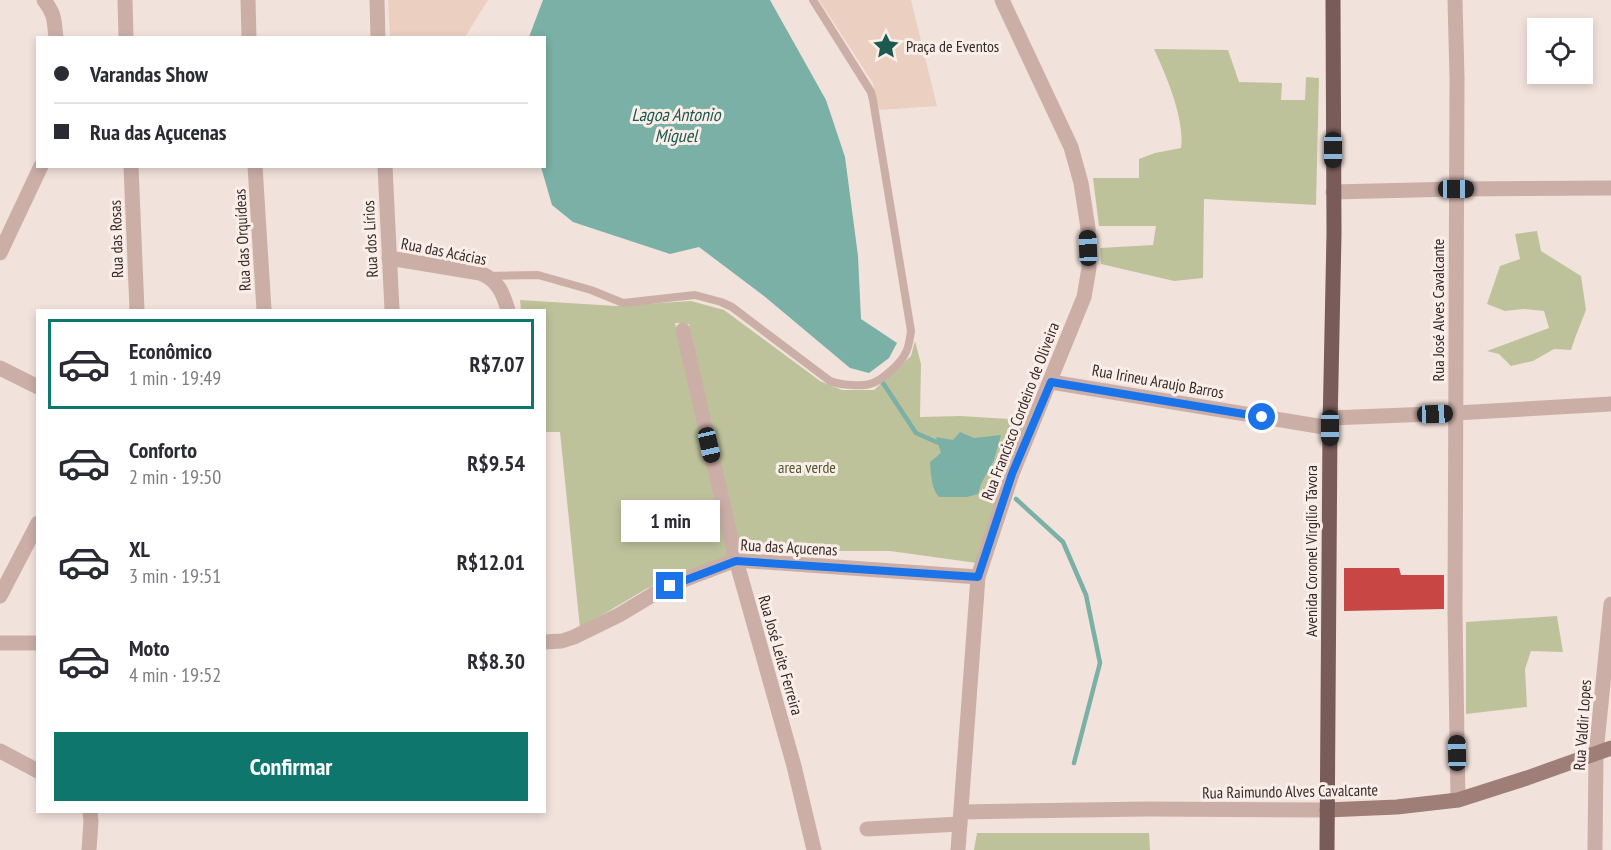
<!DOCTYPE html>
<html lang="pt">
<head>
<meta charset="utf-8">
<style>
  :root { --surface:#fff; --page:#f7f7f7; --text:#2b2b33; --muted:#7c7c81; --line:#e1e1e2; --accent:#0f766e }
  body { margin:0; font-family:"PT Sans Narrow",sans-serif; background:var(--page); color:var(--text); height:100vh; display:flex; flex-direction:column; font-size:22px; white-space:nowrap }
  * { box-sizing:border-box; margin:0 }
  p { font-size:20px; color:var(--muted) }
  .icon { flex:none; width:33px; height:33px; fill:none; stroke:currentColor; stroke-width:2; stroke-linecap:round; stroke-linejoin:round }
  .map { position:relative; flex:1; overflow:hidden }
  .sheet { position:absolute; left:36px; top:309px; width:510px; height:504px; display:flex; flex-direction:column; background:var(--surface); border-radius:0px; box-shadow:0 3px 9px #0003 }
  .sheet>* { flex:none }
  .banner { position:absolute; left:36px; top:36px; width:510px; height:132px; border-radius:0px; box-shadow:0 3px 9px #0003; display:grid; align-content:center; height:132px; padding:0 18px; background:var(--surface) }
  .tools { position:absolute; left:1527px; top:18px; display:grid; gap:12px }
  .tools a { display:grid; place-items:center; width:66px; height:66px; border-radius:0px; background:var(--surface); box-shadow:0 3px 9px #0003; font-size:30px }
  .end { position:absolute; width:27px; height:27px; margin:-14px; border:8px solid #1a73e8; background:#fff; box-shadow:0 0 0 3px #fff }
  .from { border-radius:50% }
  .bubble { position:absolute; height:42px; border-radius:0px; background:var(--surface); box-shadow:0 3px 9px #0003; font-size:20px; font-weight:800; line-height:42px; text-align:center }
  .car { position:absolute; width:18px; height:36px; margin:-18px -9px; border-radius:8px; box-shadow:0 0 4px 2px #0007; background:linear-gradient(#222 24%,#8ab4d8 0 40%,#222 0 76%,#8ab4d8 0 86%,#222 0) }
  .banner b { display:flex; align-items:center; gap:21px; height:57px; font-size:22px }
  .banner b+b { border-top:2px solid var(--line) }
  .banner i { width:15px; height:15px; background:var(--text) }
  ul { padding:10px 0 0; list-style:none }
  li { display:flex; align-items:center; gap:18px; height:90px; margin:0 12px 9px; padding:0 6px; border:3px solid transparent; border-radius:0px }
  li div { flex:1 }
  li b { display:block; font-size:22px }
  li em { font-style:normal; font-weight:800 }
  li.selected { border-color:var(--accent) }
  li>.icon { width:54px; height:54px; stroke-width:1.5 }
  .button { display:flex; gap:12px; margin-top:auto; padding:12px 18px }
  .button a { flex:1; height:69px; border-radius:0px; background:var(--accent); color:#fff; font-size:24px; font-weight:800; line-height:69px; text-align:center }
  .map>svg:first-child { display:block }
</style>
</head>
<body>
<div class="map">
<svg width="1611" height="850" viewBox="0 0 1611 850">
  <rect width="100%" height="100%" fill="#f2e2dc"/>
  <!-- green -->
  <g fill="#bec29b">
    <path d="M1154 49 1228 50 1239 82 1282 83 1281 100H1305L1306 77 1319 78 1316 205 1204 199 1203 278 1174 281 1101 264 1100 248 1153 245 1156 226H1099L1093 178H1139V159L1155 153 1181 148C1185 119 1166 75 1154 49Z"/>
    <polygon points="1537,231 1541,251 1581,276 1586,310 1575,338 1571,350 1554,349 1533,361 1511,366 1499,354 1487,351 1549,328 1544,311 1523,309 1505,311 1487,304 1500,266 1520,259 1515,234"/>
    <polygon points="520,300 616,306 691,301 724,310 820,381 842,390 874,390 911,356 915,341 921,364 920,417 960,416 1025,420 977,563 890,551 741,551 689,324 675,323 728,556 646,589 580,628 560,432 545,432 544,310 521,310"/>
    <polygon points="1557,616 1563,652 1531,651 1525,669 1527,707 1466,714 1466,622"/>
    <polygon points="977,833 1149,833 1150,850 974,850"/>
  </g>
  <!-- plaza -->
  <g fill="#ebd0c2">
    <polygon points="388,0 488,0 465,37 390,38"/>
    <polygon points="819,0 911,0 937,106 879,110 873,83"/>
  </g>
  <!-- water -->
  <g fill="#7ab0a6">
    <polygon points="543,0 770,0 826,100 845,157 858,256 861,319 897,343 889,358 869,373 850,368 764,296 699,247 670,254 573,222 552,205 541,167 544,166 544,38 529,37"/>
    <path d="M960 432 974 438 1001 435 994 460 981 484 978 494 967 497H939C931 488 931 474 930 462L941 453 936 437 953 440Z"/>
  </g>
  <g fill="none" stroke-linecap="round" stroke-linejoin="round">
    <!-- stream -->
    <g stroke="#7ab0a6" stroke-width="4.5">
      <polyline points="883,383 916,433 941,444"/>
      <polyline points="985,467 998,481"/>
      <polyline points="1016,499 1063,542 1086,595 1100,663 1074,763"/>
    </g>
  </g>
  <!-- building -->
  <polygon fill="#c84644" points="1344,568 1399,568 1401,575 1444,575 1444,609 1344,611"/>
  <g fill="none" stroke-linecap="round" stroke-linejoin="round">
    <!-- lane -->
    <path stroke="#cbafa7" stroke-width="8" d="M488 276 538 275 591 290 623 303 695 295 721 302 732 307 830 381C839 385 864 387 873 383 883 379 900 364 905 354 909 348 910 338 911 331L873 100 871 92 813 0"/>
    <!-- street -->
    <g stroke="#cbafa7" stroke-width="15">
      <path d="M44 0C55 15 54 19 56 38"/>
      <polyline points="125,0 126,38"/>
      <polyline points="248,0 249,38"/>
      <polyline points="377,0 378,38"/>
      <polyline points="1455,0 1457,78 1455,614 1458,800"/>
      <polyline points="131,166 137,310"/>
      <polyline points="255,166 264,310"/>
      <polyline points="385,166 392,310"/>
      <polyline points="1333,192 1456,189 1611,188"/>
      <polyline points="0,253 41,166"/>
      <path d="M389 258 480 273C498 280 503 293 508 310"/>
      <polyline points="683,330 736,560 794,766 814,850"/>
      <polyline points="0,368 38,387"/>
      <polyline points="1051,382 1330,428"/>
      <polyline points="1330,418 1456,413 1611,404"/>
      <polyline points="0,596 38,523"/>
      <polyline points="544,642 562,641 574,637 619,615 654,594 686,579 736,560 978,577"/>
      <polyline points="0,643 38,643"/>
      <polyline points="0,751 38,771"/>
      <polyline points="961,812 1146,809 1327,810"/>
      <polyline points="867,829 960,824"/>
      <polyline points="89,850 91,821 90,812"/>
      <polyline points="958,850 978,577 1012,474 1084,297 1089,268 1088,228 1081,183 1071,147 1002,0"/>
      <polyline points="1595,850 1596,753 1611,604"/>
    </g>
    <!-- secondary -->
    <polyline stroke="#9f7e78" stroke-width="15" points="1327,810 1397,807 1458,800 1527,778 1611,748"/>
    <!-- primary -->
    <polyline stroke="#795c59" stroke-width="15" points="1327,850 1330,428 1334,234 1333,0"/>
  </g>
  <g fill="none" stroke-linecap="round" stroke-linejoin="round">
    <!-- route -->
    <polyline stroke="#1a73e8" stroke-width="8" points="670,586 736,561 978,577 1012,474 1051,382 1262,417"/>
  </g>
  <!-- icons -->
  <defs>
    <symbol id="sight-bare" viewBox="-9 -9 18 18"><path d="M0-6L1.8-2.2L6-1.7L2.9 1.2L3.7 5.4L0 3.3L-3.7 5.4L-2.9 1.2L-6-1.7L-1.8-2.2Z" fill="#1c5950" stroke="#faeee8" stroke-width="2.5" paint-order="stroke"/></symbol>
  </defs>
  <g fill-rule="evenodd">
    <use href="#sight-bare" x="867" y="27" width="38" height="38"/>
  </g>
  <g text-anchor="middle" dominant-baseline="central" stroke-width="6" stroke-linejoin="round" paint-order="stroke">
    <!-- poi labels -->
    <g font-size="16" fill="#372928" stroke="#faeee8" text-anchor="start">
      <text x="906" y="46">Praça de Eventos</text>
    </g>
    <!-- street labels -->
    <g font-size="16" fill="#372928" stroke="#faeee8">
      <text transform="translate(116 239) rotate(-92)">Rua das Rosas</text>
      <text transform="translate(370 239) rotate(-93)">Rua dos Lírios</text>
      <text transform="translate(242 240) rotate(-93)">Rua das Orquídeas</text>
      <text transform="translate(444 251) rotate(11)">Rua das Acácias</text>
      <text transform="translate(1438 310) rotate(-90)">Rua José Alves Cavalcante</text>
      <text transform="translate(1158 381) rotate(10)">Rua Irineu Araujo Barros</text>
      <text transform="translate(1020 411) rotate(-69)">Rua Francisco Cordeiro de Oliveira</text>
      <text transform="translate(789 547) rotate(3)">Rua das Açucenas</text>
      <text transform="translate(1311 551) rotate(-90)">Avenida Coronel Virgílio Távora</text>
      <text transform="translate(781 655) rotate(74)">Rua José Leite Ferreira</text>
      <text transform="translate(1582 725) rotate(-86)">Rua Valdir Lopes</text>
      <text transform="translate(1290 791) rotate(-1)">Rua Raimundo Alves Cavalcante</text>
    </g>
    <!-- park labels -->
    <g font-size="16" fill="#50562b" stroke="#faeee8">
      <text x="807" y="467">area verde</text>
    </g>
    <!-- water labels -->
    <g font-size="18" font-style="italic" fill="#1c5950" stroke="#faeee8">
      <text x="676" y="114">Lagoa Antonio<tspan x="676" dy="21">Miguel</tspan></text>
    </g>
  </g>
</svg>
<div class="tools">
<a><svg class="icon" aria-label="locate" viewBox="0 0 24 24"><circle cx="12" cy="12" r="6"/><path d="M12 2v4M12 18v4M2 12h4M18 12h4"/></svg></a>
</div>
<i class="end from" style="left:1262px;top:417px"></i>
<i class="end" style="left:670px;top:586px"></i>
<div class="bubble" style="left:621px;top:500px;width:99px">1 min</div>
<i class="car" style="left:1333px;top:150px;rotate:180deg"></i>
<i class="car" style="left:1456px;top:189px;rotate:90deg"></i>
<i class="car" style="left:1088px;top:248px;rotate:358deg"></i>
<i class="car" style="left:1435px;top:414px;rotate:88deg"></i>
<i class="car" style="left:1330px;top:428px;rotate:180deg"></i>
<i class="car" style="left:709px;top:445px;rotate:167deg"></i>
<i class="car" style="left:1457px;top:753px;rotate:359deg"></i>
<div class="banner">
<b><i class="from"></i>Varandas Show</b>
<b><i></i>Rua das Açucenas</b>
</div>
<section class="sheet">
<ul>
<li class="selected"><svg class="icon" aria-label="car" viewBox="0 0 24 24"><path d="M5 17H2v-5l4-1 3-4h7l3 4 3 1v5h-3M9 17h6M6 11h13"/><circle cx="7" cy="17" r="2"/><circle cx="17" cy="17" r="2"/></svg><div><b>Econômico</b><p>1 min · 19:49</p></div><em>R$7.07</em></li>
<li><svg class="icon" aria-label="car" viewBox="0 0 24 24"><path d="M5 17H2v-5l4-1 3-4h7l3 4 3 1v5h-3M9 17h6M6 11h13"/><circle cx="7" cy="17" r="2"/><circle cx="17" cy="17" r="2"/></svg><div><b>Conforto</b><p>2 min · 19:50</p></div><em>R$9.54</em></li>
<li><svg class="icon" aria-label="car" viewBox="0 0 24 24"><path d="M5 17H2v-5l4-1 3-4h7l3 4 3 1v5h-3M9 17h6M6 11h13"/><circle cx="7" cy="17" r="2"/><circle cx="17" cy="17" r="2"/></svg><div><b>XL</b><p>3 min · 19:51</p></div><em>R$12.01</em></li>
<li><svg class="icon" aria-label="car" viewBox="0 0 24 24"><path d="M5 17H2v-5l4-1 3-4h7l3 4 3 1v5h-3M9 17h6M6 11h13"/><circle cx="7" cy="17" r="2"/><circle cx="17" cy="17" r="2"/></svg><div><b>Moto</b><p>4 min · 19:52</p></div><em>R$8.30</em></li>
</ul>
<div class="button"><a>Confirmar</a></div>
</section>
</div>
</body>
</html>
